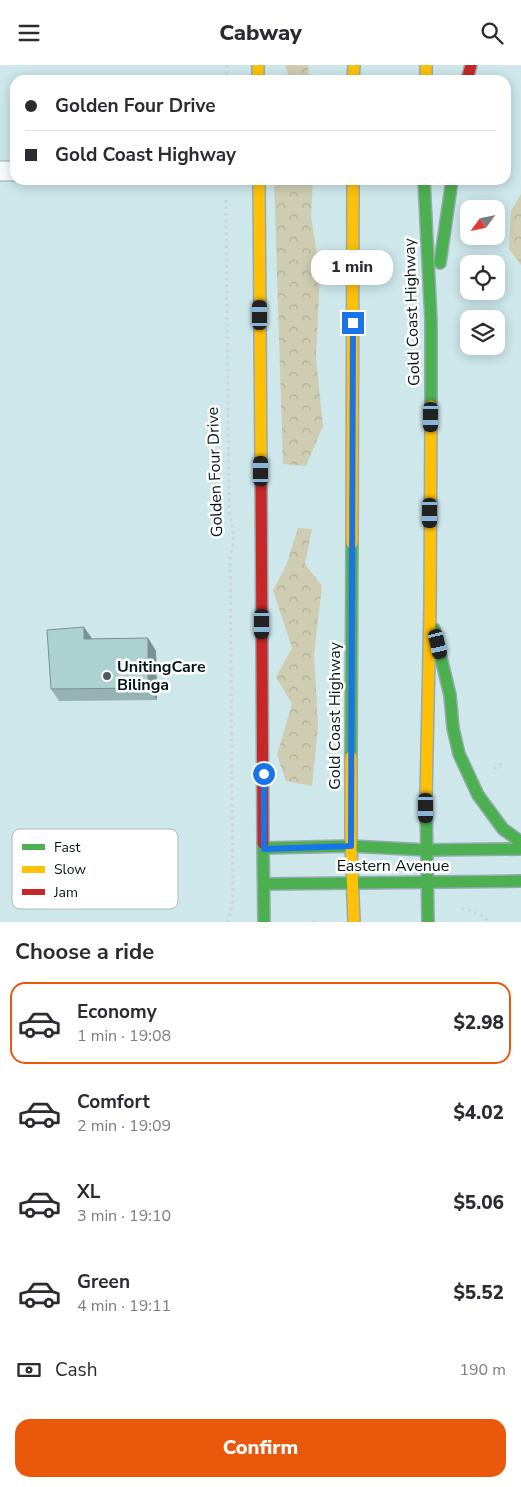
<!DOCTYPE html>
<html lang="en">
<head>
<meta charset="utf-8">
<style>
  :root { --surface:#fff; --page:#f7f7f7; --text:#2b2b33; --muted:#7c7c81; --line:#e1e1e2; --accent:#ea580c }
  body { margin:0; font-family:"Nunito Sans",sans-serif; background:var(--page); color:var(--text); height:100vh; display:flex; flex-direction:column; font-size:19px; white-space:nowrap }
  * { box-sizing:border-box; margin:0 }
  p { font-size:16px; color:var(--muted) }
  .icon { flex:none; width:28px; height:28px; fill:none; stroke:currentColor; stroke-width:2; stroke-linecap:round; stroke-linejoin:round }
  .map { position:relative; height:857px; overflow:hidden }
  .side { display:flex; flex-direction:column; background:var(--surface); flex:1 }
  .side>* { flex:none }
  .hud { position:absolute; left:10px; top:10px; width:501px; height:110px; border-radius:15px; box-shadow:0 2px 12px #0003; display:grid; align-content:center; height:110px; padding:0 15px; background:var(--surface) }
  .needle { width:32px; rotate:237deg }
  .buttons { position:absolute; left:460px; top:135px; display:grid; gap:10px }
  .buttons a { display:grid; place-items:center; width:45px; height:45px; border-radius:10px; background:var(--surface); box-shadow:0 2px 12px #0003; font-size:25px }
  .end { position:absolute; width:22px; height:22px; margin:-11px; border:6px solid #1a73e8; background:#fff; box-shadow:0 0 0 2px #fff }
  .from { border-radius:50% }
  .bubble { position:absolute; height:35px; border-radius:15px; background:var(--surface); box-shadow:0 2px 12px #0003; font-size:16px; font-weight:800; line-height:35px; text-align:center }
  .car { position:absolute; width:15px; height:30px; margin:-15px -8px; border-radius:6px; box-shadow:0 0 4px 1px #0007; background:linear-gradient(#222 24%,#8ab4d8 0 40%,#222 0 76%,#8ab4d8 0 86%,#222 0) }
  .hud b { display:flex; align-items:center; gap:18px; height:48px; font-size:19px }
  .hud b+b { border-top:1px solid var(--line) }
  .hud i { width:12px; height:12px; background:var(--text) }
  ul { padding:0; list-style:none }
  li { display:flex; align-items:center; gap:15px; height:82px; margin:0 10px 8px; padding:0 5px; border:2px solid transparent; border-radius:15px }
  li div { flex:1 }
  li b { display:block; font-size:19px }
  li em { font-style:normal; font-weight:800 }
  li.on { border-color:var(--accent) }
  li>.icon { width:45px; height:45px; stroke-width:1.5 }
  h2 { padding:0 15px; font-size:22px; line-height:60px }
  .pay { display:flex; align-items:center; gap:12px; height:55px; padding:0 15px; font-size:19px }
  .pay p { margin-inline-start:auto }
  .cta { display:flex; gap:10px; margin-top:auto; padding:10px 15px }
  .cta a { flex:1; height:58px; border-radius:15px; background:var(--accent); color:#fff; font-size:20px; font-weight:800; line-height:58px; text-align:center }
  header { display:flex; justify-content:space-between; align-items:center; height:65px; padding:0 15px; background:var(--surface); font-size:22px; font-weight:800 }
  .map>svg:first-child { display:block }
</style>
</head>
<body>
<header><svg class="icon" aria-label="menu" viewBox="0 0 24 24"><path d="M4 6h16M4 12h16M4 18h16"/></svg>Cabway<svg class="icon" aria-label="search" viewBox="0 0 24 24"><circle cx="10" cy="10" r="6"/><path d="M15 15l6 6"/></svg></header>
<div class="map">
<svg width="521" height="857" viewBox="0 0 521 857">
  <defs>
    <pattern id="forest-crowns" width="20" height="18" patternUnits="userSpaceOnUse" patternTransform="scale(1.25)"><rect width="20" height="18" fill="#cecdb2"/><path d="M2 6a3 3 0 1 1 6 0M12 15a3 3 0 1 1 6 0" fill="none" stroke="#afaf98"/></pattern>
  </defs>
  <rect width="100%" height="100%" fill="#cde7eb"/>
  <!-- forest -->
  <g fill="url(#forest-crowns)">
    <polygon points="285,0 308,0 309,15 290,15"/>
    <polygon points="274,115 313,115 311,151 320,210 316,292 323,361 306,401 283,399"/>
    <polygon points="521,129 521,200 509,184 511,146"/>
    <polygon points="298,463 312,464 305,499 322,521 314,589 318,661 312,721 286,716 277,690 292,639 276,612 292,583 273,525 286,501"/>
  </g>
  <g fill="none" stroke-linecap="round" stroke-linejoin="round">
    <defs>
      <polyline id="street" points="0,106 15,106"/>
      <g id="fast">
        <polyline points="424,115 431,256 431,341"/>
        <polyline points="440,198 452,115"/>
        <polyline points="434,564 450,630 453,663 459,689 478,730 503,764 521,777"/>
        <polyline points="351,692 352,478"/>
        <polyline points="426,732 428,857"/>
        <polyline points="263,778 264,857"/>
        <polyline points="264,783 351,781 426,785 521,784"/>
        <polyline points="264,819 521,816"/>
      </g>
      <g id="slow">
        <polyline points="258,0 258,15"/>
        <polyline points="426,0 426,15"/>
        <polyline points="353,15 354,0"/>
        <polyline points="259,115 261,406"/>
        <polyline points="352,478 353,115"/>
        <polyline points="351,692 351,781 354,857"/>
        <polyline points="426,732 430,544 431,341"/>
      </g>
      <g id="jam">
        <polyline points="467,15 471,0"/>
        <polyline points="261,406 263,778"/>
      </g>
    </defs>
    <!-- street casing -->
    <use href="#street" stroke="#96aaae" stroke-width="21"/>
    <!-- fast casing -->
    <use href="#fast" stroke="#96aaae" stroke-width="14"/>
    <!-- slow casing -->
    <use href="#slow" stroke="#96aaae" stroke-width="14"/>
    <!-- jam casing -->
    <use href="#jam" stroke="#96aaae" stroke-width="14"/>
    <!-- path -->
    <g stroke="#ccd4d6" stroke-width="3" stroke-dasharray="2.5 4" stroke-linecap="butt">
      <polyline points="227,0 227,15"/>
      <path d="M226 135 229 447C234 464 235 476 230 492L233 835 228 857"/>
      <polyline points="494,704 504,697"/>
      <polyline points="462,843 481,850 489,857"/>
      <polyline points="313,857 319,856"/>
    </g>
    <!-- street -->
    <use href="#street" stroke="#f8fbfc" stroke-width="19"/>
    <!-- fast -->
    <use href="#fast" stroke="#4caf50" stroke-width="11"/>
    <!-- slow -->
    <use href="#slow" stroke="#ffc107" stroke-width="11"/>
    <!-- jam -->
    <use href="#jam" stroke="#c62828" stroke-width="11"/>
  </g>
  <!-- wall -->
  <polygon fill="#95b3b3" points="148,573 156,586 157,635 59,636 51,624 92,574"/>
  <!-- shaded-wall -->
  <g fill="#799292">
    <polygon points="84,562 93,575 84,574"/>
    <polygon points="148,573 156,586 157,635 148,623"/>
  </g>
  <!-- building -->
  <polygon fill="#add0d0" stroke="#799292" points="84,562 84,574 148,573 148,623 51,624 47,565"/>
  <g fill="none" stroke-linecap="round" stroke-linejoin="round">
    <!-- route -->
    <polyline stroke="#1a73e8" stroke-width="6" points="264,709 264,784 351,781 353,258"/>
  </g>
  <!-- markers -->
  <circle fill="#4a5e61" stroke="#fff" stroke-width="2" cx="107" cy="611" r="5"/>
  <g text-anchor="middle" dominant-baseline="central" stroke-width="5" stroke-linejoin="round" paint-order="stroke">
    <!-- street labels -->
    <g font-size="16" fill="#031417" stroke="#fff">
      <text transform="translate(412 247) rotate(-92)">Gold Coast Highway</text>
      <text transform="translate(215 407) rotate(-92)">Golden Four Drive</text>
      <text transform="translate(335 651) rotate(-90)">Gold Coast Highway</text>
      <text x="393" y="801">Eastern Avenue</text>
    </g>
    <!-- poi labels -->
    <g font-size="16" font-weight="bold" fill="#031417" stroke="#fff" text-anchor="start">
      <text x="117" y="602">UnitingCare<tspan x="117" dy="18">Bilinga</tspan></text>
    </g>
  </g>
  <!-- legend -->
  <rect x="12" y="764" width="166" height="80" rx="8" fill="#fff" stroke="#b3b8b9" stroke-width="1"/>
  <rect x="22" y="779" width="23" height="6" fill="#4caf50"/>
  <rect x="22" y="801" width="23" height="7" fill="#ffc107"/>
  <rect x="22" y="824" width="23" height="6" fill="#c62828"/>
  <g font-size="14" fill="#031417">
    <text x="54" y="787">Fast</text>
    <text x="54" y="809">Slow</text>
    <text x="54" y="832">Jam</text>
  </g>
</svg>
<div class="buttons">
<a><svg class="needle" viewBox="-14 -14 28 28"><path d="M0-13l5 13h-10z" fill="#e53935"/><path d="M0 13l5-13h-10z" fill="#7c7c81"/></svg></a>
<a><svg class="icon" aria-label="locate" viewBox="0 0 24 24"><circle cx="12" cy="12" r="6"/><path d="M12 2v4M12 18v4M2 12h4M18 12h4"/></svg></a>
<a><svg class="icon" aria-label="layers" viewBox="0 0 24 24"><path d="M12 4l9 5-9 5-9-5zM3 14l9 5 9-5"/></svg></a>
</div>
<i class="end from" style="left:264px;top:709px"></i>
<i class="end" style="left:353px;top:258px"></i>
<div class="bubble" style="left:311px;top:185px;width:82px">1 min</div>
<i class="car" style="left:260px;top:250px;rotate:0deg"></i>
<i class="car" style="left:431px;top:352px;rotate:180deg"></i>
<i class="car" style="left:261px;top:406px;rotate:0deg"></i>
<i class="car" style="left:430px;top:448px;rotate:180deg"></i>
<i class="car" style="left:262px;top:559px;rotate:180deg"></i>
<i class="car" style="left:438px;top:579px;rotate:167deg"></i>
<i class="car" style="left:426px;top:743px;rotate:180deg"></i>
<div class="hud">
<b><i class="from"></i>Golden Four Drive</b>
<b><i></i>Gold Coast Highway</b>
</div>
</div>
<section class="side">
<h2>Choose a ride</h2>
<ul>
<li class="on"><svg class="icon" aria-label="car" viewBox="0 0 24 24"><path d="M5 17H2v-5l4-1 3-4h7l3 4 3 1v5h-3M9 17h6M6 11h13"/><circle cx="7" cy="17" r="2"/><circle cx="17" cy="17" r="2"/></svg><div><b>Economy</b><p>1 min · 19:08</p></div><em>$2.98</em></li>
<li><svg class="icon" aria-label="car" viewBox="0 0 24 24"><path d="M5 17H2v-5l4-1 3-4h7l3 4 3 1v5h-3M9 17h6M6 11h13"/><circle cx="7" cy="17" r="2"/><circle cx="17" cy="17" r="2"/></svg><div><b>Comfort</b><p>2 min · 19:09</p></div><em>$4.02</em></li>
<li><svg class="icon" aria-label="car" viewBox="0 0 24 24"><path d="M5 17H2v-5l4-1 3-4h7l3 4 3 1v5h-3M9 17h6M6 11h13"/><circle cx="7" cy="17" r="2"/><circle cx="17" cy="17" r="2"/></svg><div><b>XL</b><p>3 min · 19:10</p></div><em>$5.06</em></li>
<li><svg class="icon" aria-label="car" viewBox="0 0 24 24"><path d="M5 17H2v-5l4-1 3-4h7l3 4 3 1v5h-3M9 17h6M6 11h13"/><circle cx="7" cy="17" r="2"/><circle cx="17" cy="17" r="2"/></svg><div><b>Green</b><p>4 min · 19:11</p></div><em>$5.52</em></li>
</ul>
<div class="pay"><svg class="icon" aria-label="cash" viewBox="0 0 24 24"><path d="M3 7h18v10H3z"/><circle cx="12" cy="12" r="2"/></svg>Cash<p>190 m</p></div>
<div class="cta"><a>Confirm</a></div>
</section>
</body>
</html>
